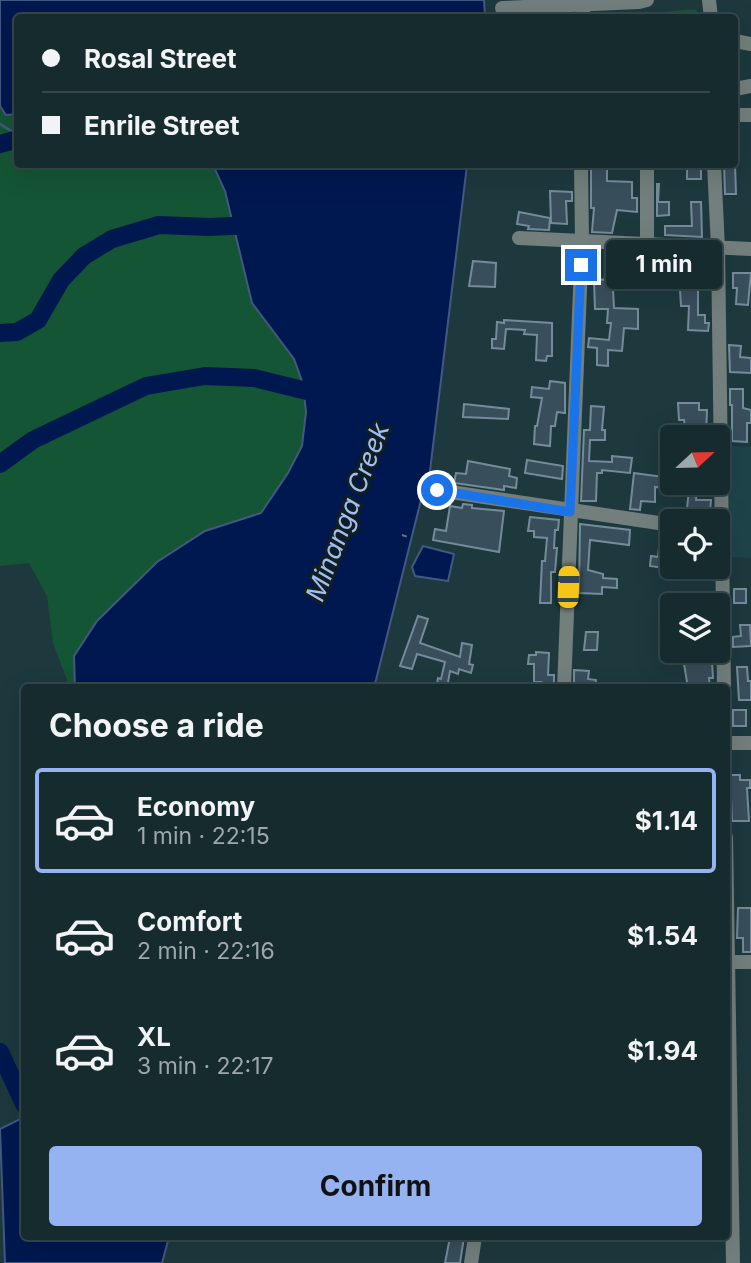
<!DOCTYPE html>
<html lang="en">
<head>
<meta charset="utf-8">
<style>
  :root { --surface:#162b2e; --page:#1f3336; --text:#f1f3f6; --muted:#9ea7aa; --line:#35474a; --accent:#95b2f1 }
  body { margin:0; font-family:Inter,sans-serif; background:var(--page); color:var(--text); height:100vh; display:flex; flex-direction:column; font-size:26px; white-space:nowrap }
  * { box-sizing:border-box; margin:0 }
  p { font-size:23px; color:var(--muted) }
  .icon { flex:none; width:38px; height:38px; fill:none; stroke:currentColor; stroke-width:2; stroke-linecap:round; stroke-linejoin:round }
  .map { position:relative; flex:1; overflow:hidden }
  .details { position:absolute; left:21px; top:684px; width:709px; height:556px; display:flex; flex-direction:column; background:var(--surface); border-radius:7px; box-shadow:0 7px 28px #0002,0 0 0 2px var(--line) }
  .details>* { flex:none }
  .guide { position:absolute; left:14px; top:14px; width:724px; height:154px; border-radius:7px; box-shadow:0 7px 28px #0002,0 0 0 2px var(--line); display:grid; align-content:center; height:154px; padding:0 28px; background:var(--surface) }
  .needle { width:46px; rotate:68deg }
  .tools { position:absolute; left:660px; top:425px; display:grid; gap:14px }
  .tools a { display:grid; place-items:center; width:70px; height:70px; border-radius:7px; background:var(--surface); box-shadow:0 7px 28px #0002,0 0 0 2px var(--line); font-size:35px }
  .end { position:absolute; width:32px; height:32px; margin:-16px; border:9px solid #1a73e8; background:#fff; box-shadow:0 0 0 4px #fff }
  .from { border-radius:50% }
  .bubble { position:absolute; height:49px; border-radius:7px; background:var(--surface); box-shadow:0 7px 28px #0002,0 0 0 2px var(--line); font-size:23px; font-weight:700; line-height:49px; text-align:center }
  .car { position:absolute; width:21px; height:42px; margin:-21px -10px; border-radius:9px; box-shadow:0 0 5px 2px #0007; background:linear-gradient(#f5c518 24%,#345 0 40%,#f5c518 0 76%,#345 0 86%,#f5c518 0) }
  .guide b { display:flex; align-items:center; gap:24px; height:66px; font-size:26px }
  .guide b+b { border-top:2px solid var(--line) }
  .guide i { width:18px; height:18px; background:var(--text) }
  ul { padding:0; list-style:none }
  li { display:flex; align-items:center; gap:21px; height:105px; margin:0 14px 10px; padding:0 14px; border:4px solid transparent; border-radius:7px }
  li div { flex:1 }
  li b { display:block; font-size:26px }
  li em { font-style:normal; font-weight:700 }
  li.active { border-color:var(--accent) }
  li>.icon { width:63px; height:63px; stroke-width:1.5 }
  h2 { padding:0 28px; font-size:32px; line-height:84px }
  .action { display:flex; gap:14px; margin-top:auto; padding:14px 28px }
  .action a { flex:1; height:80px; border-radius:7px; background:var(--accent); color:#111; font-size:28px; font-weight:700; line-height:80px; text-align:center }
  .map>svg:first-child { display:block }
</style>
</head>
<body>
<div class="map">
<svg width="751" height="1263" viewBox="0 0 751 1263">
  <rect width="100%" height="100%" fill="#1d393e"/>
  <!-- built -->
  <polygon fill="#1e444a" points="726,446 751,447 751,558 732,557"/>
  <!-- green -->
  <g fill="#145535">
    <polygon points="695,9 698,12 699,17 644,17 650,13"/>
    <polygon points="0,106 6,115 17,114 18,164 213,165 225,191 252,303 294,359 303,384 306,412 302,446 288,473 261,513 205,531 157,562 97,621 74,656 75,688 70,688 53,643 47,596 29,563 0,566"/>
  </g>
  <!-- water -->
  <g fill="#001850" stroke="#435880" stroke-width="2">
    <polygon points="0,0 484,0 485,17 18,18 17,114 6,115 0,106"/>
    <polygon points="213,165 467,165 430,471 439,484 434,495 421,500 374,688 75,688 74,656 97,621 157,562 205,531 261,513 288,473 302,446 306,412 303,384 294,359 252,303 225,191"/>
    <polygon points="423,546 454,554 448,581 415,576 412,567"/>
    <polygon points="24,1117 24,1237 169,1237 162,1263 5,1263 0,1129"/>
  </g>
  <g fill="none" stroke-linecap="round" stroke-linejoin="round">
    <!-- stream -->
    <polyline stroke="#435880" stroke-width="2.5" points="0,124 18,135"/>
    <!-- river -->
    <g stroke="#001850" stroke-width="18">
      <polyline points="0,144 18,139"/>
      <polyline points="0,333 17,332 38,320 61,280 84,256 112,239 159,225 209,227 257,225"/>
      <polyline points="0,464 33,440 146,386 205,376 254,378 327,396"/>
      <polyline points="0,1052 24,1104"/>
    </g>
  </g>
  <!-- building -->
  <g fill="#384e5b" stroke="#748b9a" stroke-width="2">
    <polygon points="591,164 607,164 607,181 632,182 632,198 637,198 637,212 617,210 612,233 592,232 594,208 591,208"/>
    <rect x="687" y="164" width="14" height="15"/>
    <polygon points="724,164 735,164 736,194 725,194"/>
    <polygon points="657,184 659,184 658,202 669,202 669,215 657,216"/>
    <polygon points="550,191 572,192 572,201 566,201 567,224 551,223"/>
    <polygon points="691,202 701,202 702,237 665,235 665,226 692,226"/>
    <polygon points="519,212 550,218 549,230 528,229 529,226 517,224"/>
    <polygon points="634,254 652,255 651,266 647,265 647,273 633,272"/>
    <polygon points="473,261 496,263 495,287 469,286"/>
    <polygon points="733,273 751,273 748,305 736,304 737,288 733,288"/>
    <polygon points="616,277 624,277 623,290 613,289 614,308 638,309 638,329 624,328 622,351 608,350 608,366 597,365 597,348 588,347 589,338 609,340 611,323 607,323 608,309 595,309 594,280 616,279"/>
    <polygon points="680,290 698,290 698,315 705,315 705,323 709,323 708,331 688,330 689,306 681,306"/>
    <polygon points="504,320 552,323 552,356 547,356 546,361 536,360 537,335 524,334 525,330 506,329 504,349 492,348 492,339 496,339 497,322 504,323"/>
    <polygon points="729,345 741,346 740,357 751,358 751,373 730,372"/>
    <polygon points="550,381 565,383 565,413 557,412 555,426 551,426 550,446 534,444 535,426 537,426 542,398 531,397 532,387 549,389"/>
    <polygon points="730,389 743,389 743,408 751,410 751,423 747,423 747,442 732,441 732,405 730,405"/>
    <polygon points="678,403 699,403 699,410 707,410 706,438 686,438 684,420 679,420"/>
    <polygon points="464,404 509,409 508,419 463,417"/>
    <polygon points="591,406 604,407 602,430 605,430 605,440 590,440 589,461 612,462 612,456 632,458 630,473 602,470 602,473 597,473 596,501 581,501 584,430 590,430"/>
    <polygon points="527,460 563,466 562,479 525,473"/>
    <polygon points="468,461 510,469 509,476 517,478 516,488 504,486 504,490 454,483 456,473 466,474"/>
    <polygon points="634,473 664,477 663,488 655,487 655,502 641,501 640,510 630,509"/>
    <polygon points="689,489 697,490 696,500 711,500 709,522 686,518"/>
    <polygon points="463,504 472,505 472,508 504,511 499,552 433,540 435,529 446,531 450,506 462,508"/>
    <polygon points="530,517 559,520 558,530 555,530 554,548 557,548 555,572 551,572 551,603 540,603 542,561 545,561 547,538 534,537 534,531 528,531"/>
    <polygon points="580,524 630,530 629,545 590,540 588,570 603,574 603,578 617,579 617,588 602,587 602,594 579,593"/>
    <polygon points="659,548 667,549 666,554 672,554 671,569 650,566 651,556 658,557"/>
    <rect x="734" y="589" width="12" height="14"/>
    <rect x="669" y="593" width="13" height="13"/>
    <polygon points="418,616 428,619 420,643 460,657 462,643 472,645 469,664 473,665 471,673 459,669 458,674 450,671 447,688 436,688 438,678 441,679 445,662 417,654 412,669 400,666"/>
    <polygon points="740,625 750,625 751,646 733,647 733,637 741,636"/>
    <polygon points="586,632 598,632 597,650 584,650"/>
    <polygon points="536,652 549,653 548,675 554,675 554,687 541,686 541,682 534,682 534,664 528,664 529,655 536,655"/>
    <polygon points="712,662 713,678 709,678 710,688 688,688 684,664"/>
    <polygon points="737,667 747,667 748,681 751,681 751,700 739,700"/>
    <polygon points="574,670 589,671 588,679 596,680 595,688 574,688"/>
    <rect x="733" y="710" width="13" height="16"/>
    <polygon points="730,775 740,775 740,780 750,780 750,788 747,788 749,821 732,821"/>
    <polygon points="738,908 751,908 751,952 743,952 743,938 737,938"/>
    <polygon points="450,1237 464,1237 460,1263 445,1263"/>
  </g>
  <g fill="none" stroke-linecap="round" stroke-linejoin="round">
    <!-- path -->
    <polyline stroke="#5f767b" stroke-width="2" stroke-dasharray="5 5" stroke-linecap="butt" points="402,535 411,538"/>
    <!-- minor -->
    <g stroke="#727f7c" stroke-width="14">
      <polyline points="709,0 711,18"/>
      <polyline points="502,8 639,2 647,0"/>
      <polyline points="583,18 583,0"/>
      <polyline points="735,41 751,44"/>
      <polyline points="735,89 751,86"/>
      <polyline points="735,115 751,115"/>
      <polyline points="714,164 718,248 724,688"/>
      <polyline points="519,238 751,249"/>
      <polyline points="647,246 647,164"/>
      <polyline points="437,490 672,525"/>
      <polyline points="564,688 582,240 581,164"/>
      <polyline points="726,743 751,743"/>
      <polyline points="726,837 733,1263"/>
      <polyline points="726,962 751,962"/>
      <polyline points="471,1263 475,1237"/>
    </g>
  </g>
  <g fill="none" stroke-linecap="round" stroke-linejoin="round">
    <!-- route -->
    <polyline stroke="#1a73e8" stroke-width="9" points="437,490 570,512 581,265"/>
  </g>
  <g text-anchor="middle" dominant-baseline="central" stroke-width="6" stroke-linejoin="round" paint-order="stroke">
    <!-- water labels -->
    <g font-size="26" font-style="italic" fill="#a0c0f5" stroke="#121e20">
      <text transform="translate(347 512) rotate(-69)">Minanga Creek</text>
    </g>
  </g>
</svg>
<div class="tools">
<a><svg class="needle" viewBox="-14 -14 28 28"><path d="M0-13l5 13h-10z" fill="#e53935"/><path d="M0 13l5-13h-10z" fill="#9ea7aa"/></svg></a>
<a><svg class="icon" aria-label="locate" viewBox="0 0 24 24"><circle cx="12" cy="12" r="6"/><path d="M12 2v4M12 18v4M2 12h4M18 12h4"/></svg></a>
<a><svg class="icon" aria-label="layers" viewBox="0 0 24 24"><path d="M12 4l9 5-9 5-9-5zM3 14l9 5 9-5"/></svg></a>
</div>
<i class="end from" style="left:437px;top:490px"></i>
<i class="end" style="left:581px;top:265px"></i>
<div class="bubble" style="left:606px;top:240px;width:116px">1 min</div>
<i class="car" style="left:568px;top:587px;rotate:2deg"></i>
<div class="guide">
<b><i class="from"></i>Rosal Street</b>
<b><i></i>Enrile Street</b>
</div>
<section class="details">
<h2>Choose a ride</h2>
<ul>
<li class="active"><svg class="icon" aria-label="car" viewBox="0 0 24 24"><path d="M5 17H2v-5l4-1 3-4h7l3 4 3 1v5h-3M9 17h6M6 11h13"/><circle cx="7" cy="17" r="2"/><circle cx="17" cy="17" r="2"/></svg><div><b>Economy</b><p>1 min · 22:15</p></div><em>$1.14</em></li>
<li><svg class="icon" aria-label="car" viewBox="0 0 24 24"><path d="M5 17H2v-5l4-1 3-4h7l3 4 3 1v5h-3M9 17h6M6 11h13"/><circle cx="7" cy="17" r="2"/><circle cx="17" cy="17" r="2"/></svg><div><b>Comfort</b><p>2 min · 22:16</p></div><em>$1.54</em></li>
<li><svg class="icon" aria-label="car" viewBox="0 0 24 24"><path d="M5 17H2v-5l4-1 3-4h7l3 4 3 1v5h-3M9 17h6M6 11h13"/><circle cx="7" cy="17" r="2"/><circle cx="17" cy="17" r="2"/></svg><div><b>XL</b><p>3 min · 22:17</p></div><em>$1.94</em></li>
</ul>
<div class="action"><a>Confirm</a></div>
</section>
</div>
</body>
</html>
